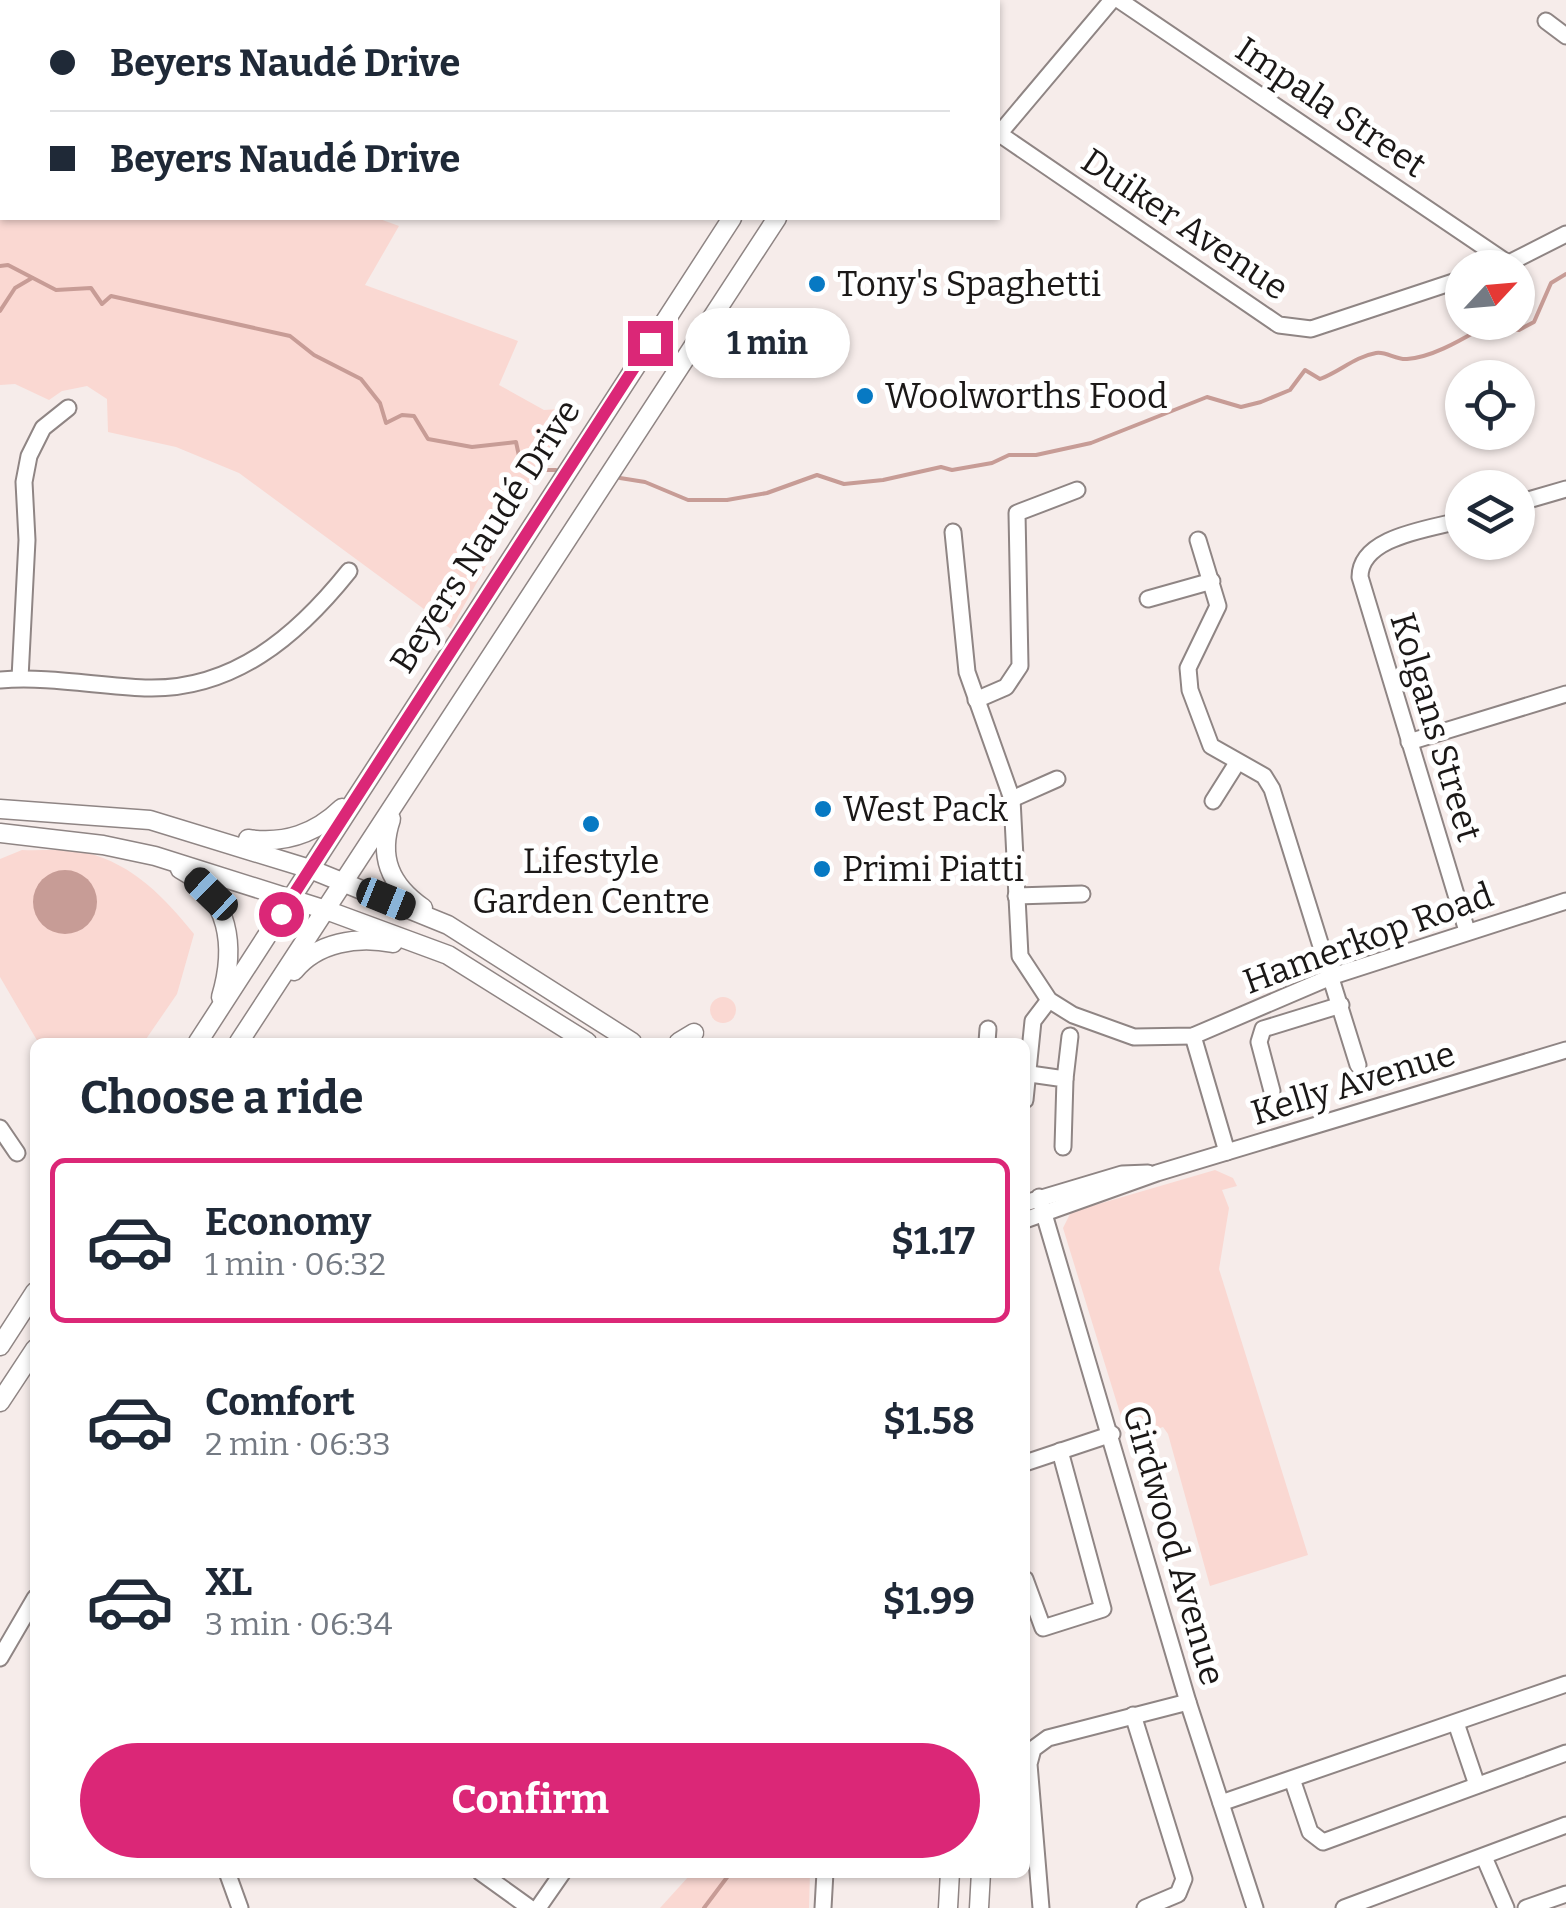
<!DOCTYPE html>
<html lang="en">
<head>
<meta charset="utf-8">
<style>
  :root { --surface:#fff; --page:#f6f6f7; --text:#1f2937; --muted:#747a83; --line:#e0e1e3; --accent:#db2777 }
  body { margin:0; font-family:Bitter,serif; background:var(--page); color:var(--text); height:100vh; display:flex; flex-direction:column; font-size:38px; white-space:nowrap }
  * { box-sizing:border-box; margin:0 }
  p { font-size:32px; color:var(--muted) }
  .icon { flex:none; width:55px; height:55px; fill:none; stroke:currentColor; stroke-width:2; stroke-linecap:round; stroke-linejoin:round }
  .map { position:relative; flex:1; overflow:hidden }
  .panel { position:absolute; left:30px; top:1038px; width:1000px; height:840px; display:flex; flex-direction:column; background:var(--surface); border-radius:15px; box-shadow:0 2px 8px #0004 }
  .panel>* { flex:none }
  .banner { position:absolute; left:0px; top:0px; width:1000px; height:220px; box-shadow:0 2px 8px #0004; display:grid; align-content:center; height:220px; padding:0 50px; background:var(--surface) }
  .needle { width:65px; rotate:64deg }
  .buttons { position:absolute; left:1445px; top:250px; display:grid; gap:20px }
  .buttons a { display:grid; place-items:center; width:90px; height:90px; border-radius:50%; background:var(--surface); box-shadow:0 2px 8px #0004; font-size:50px }
  .end { position:absolute; width:45px; height:45px; margin:-22px; border:12px solid #db2777; background:#fff; box-shadow:0 0 0 5px #fff }
  .from { border-radius:50% }
  .bubble { position:absolute; height:70px; border-radius:35px; background:var(--surface); box-shadow:0 2px 8px #0004; font-size:32px; font-weight:700; line-height:70px; text-align:center }
  .car { position:absolute; width:30px; height:60px; margin:-30px -15px; border-radius:12px; box-shadow:0 0 8px 2px #0007; background:linear-gradient(#222 24%,#8ab4d8 0 40%,#222 0 76%,#8ab4d8 0 86%,#222 0) }
  .banner b { display:flex; align-items:center; gap:35px; height:95px; font-size:38px }
  .banner b+b { border-top:2px solid var(--line) }
  .banner i { width:25px; height:25px; background:var(--text) }
  ul { padding:0; list-style:none }
  li { display:flex; align-items:center; gap:30px; height:165px; margin:0 20px 15px; padding:0 30px; border:5px solid transparent; border-radius:15px }
  li div { flex:1 }
  li b { display:block; font-size:38px }
  li em { font-style:normal; font-weight:700 }
  li.current { border-color:var(--accent) }
  li>.icon { width:90px; height:90px; stroke-width:1.5 }
  h2 { padding:0 50px; font-size:45px; line-height:120px }
  .action { display:flex; gap:20px; margin-top:auto; padding:20px 50px }
  .action a { flex:1; height:115px; border-radius:60px; background:var(--accent); color:#fff; font-size:40px; font-weight:700; line-height:115px; text-align:center }
  .map>svg:first-child { display:block }
</style>
</head>
<body>
<div class="map">
<svg width="1566" height="1908" viewBox="0 0 1566 1908">
  <rect width="100%" height="100%" fill="#f6ecea"/>
  <!-- green -->
  <g fill="#fad8d2">
    <polygon points="0,67 2,218 377,218 399,226 365,285 518,341 499,385 544,410 574,408 451,629 239,473 176,447 108,432 107,399 87,386 62,391 49,400 15,384 0,385"/>
    <path d="M22 850C43 851 67 848 87 853 133 864 166 899 194 934L177 994 144 1042H38L0 977V859Z"/>
    <circle cx="723" cy="1010" r="13"/>
    <polygon points="1215,1170 1233,1178 1237,1186 1222,1190 1229,1208 1219,1269 1308,1555 1210,1586 1168,1434 1163,1427 1128,1439 1063,1228 1071,1212"/>
    <polygon points="687,1873 810,1873 809,1908 660,1908 689,1876"/>
  </g>
  <!-- water -->
  <circle fill="#c79c96" cx="65" cy="902" r="32"/>
  <g fill="none" stroke-linecap="round" stroke-linejoin="round">
    <!-- stream -->
    <g stroke="#c79c96" stroke-width="4">
      <polyline points="0,266 8,265 56,290 91,288 102,304 111,296 290,336 314,355 361,379 380,403 386,423 402,415 414,416 428,439 472,447 516,442 522,470 556,470"/>
      <polyline points="0,311 15,288 32,278"/>
      <path d="M620 478 645 482 688 500H727L767 493 817 475 844 484 883 480 941 467 952 470 992 463 1009 455H1036L1091 443 1207 397 1241 407 1261 402 1290 390 1305 370 1320 379C1341 371 1354 357 1376 353 1386 351 1396 360 1407 359 1434 357 1464 338 1487 325L1519 330 1534 322 1551 283 1566 274"/>
      <polyline points="704,1908 731,1872"/>
    </g>
    <defs>
      <g id="minor">
        <polyline points="796,0 800,2"/>
        <polyline points="1119,0 1509,264"/>
        <polyline points="56,2 57,0"/>
        <polyline points="138,2 140,0"/>
        <polyline points="299,2 300,0"/>
        <polyline points="1546,21 1566,36"/>
        <polyline points="998,133 1279,325 1311,329 1462,279"/>
        <polyline points="999,134 1112,0"/>
        <polyline points="1503,266 1566,234"/>
        <polyline points="1518,503 1566,489"/>
        <path d="M1462 520C1431 529 1360 536 1360 577L1467 931"/>
        <polyline points="953,532 967,672 1012,799 1020,956 1049,1000 1073,1015 1134,1037 1193,1036 1333,976 1566,901"/>
        <polyline points="1198,540 1218,606 1188,668 1190,690 1211,746 1264,776 1272,789 1358,1065"/>
        <polyline points="1148,599 1212,581"/>
        <polyline points="20,678 27,540 24,482 29,456 43,428 68,408"/>
        <path d="M0 680C48 676 97 686 145 688 233 691 297 636 349 571"/>
        <polyline points="976,700 1006,687 1020,666 1017,513 1077,490"/>
        <polyline points="1409,742 1566,694"/>
        <polyline points="1012,799 1057,779"/>
        <polyline points="1213,801 1237,763"/>
        <polyline points="1016,896 1082,894"/>
        <polyline points="1193,1036 1227,1152"/>
        <polyline points="987,1042 988,1029"/>
        <polyline points="1030,1074 1065,1079 1063,1147"/>
        <polyline points="1065,1079 1070,1036"/>
        <polyline points="1272,1091 1259,1042 1263,1029 1341,1005"/>
        <polyline points="1025,1100 1033,1021 1049,1000"/>
        <polyline points="0,1128 17,1153"/>
        <polyline points="1039,1197 1188,1702 1255,1908"/>
        <polyline points="1025,1203 1122,1174 1148,1173"/>
        <polyline points="1025,1220 1157,1173 1566,1050"/>
        <polyline points="1025,1463 1112,1434"/>
        <polyline points="1025,1579 1043,1628 1103,1609 1060,1451"/>
        <polyline points="0,1658 35,1598"/>
        <polyline points="1133,1715 1184,1879 1178,1894 1145,1908"/>
        <polyline points="1456,1723 1477,1785"/>
        <polyline points="1293,1782 1310,1832 1323,1842 1566,1753"/>
        <polyline points="1221,1803 1566,1684"/>
        <polyline points="1484,1857 1506,1908"/>
        <polyline points="227,1872 240,1908"/>
        <polyline points="480,1872 530,1908"/>
        <polyline points="538,1908 563,1872"/>
        <polyline points="823,1908 825,1872"/>
        <polyline points="1041,1908 1029,1764 1033,1749 1048,1738 1188,1702"/>
        <polyline points="1344,1908 1566,1825"/>
        <polyline points="1526,1908 1566,1894"/>
      </g>
      <g id="major">
        <polyline points="870,2 872,0"/>
        <polyline points="919,2 920,0"/>
        <polyline points="0,809 150,820 310,869 448,925 632,1042"/>
        <path d="M391 819C378 857 390 885 423 908"/>
        <polyline points="0,833 103,845 155,856 326,910 448,955 587,1042"/>
        <path d="M248 839C285 844 315 834 342 808"/>
        <path d="M180 869C230 896 236 947 221 997"/>
        <path d="M294 971C317 942 358 936 393 943"/>
        <polyline points="198,1042 732,218"/>
        <polyline points="239,1042 777,218"/>
        <polyline points="679,1042 694,1033"/>
        <polyline points="0,1346 35,1292"/>
        <polyline points="0,1402 35,1349"/>
        <polyline points="948,1908 950,1872"/>
        <polyline points="979,1908 981,1872"/>
      </g>
    </defs>
    <!-- minor casing -->
    <use href="#minor" stroke="#8f8584" stroke-width="19"/>
    <!-- major casing -->
    <use href="#major" stroke="#8f8584" stroke-width="21"/>
    <!-- minor -->
    <use href="#minor" stroke="#fff" stroke-width="15"/>
    <!-- major -->
    <use href="#major" stroke="#fff" stroke-width="18"/>
  </g>
  <g fill="none" stroke-linecap="round" stroke-linejoin="round">
    <!-- route -->
    <polyline stroke="#db2777" stroke-width="12" points="281,914 650,343"/>
  </g>
  <!-- markers -->
  <g fill="#0779c3" stroke="#fff" stroke-width="4">
    <circle cx="817" cy="284" r="10"/>
    <circle cx="865" cy="396" r="10"/>
    <circle cx="823" cy="809" r="10"/>
    <circle cx="591" cy="824" r="10"/>
    <circle cx="822" cy="869" r="10"/>
  </g>
  <g text-anchor="middle" dominant-baseline="central" stroke-width="10" stroke-linejoin="round" paint-order="stroke">
    <!-- street labels -->
    <g font-size="35" fill="#1b1817" stroke="#fff">
      <text transform="translate(1331 107) rotate(34)">Impala Street</text>
      <text transform="translate(1185 224) rotate(34)">Duiker Avenue</text>
      <text transform="translate(485 536) rotate(-57)">Beyers Naudé Drive</text>
      <text transform="translate(1436 727) rotate(73)">Kolgans Street</text>
      <text transform="translate(1368 938) rotate(-20)">Hamerkop Road</text>
      <text transform="translate(1353 1083) rotate(-17)">Kelly Avenue</text>
      <text transform="translate(1174 1545) rotate(74)">Girdwood Avenue</text>
    </g>
    <!-- poi labels -->
    <g font-size="35" fill="#1b1817" stroke="#fff" text-anchor="start">
      <text x="837" y="284">Tony's Spaghetti</text>
      <text x="885" y="396">Woolworths Food</text>
      <text x="843" y="809">West Pack</text>
      <text x="591" y="861" text-anchor="middle">Lifestyle<tspan x="591" dy="40">Garden Centre</tspan></text>
      <text x="842" y="869">Primi Piatti</text>
    </g>
  </g>
</svg>
<div class="buttons">
<a><svg class="needle" viewBox="-14 -14 28 28"><path d="M0-13l5 13h-10z" fill="#e53935"/><path d="M0 13l5-13h-10z" fill="#747a83"/></svg></a>
<a><svg class="icon" aria-label="locate" viewBox="0 0 24 24"><circle cx="12" cy="12" r="6"/><path d="M12 2v4M12 18v4M2 12h4M18 12h4"/></svg></a>
<a><svg class="icon" aria-label="layers" viewBox="0 0 24 24"><path d="M12 4l9 5-9 5-9-5zM3 14l9 5 9-5"/></svg></a>
</div>
<i class="end from" style="left:281px;top:914px"></i>
<i class="end" style="left:650px;top:343px"></i>
<div class="bubble" style="left:685px;top:308px;width:165px">1 min</div>
<i class="car" style="left:211px;top:894px;rotate:314deg"></i>
<i class="car" style="left:386px;top:899px;rotate:112deg"></i>
<div class="banner">
<b><i class="from"></i>Beyers Naudé Drive</b>
<b><i></i>Beyers Naudé Drive</b>
</div>
<section class="panel">
<h2>Choose a ride</h2>
<ul>
<li class="current"><svg class="icon" aria-label="car" viewBox="0 0 24 24"><path d="M5 17H2v-5l4-1 3-4h7l3 4 3 1v5h-3M9 17h6M6 11h13"/><circle cx="7" cy="17" r="2"/><circle cx="17" cy="17" r="2"/></svg><div><b>Economy</b><p>1 min · 06:32</p></div><em>$1.17</em></li>
<li><svg class="icon" aria-label="car" viewBox="0 0 24 24"><path d="M5 17H2v-5l4-1 3-4h7l3 4 3 1v5h-3M9 17h6M6 11h13"/><circle cx="7" cy="17" r="2"/><circle cx="17" cy="17" r="2"/></svg><div><b>Comfort</b><p>2 min · 06:33</p></div><em>$1.58</em></li>
<li><svg class="icon" aria-label="car" viewBox="0 0 24 24"><path d="M5 17H2v-5l4-1 3-4h7l3 4 3 1v5h-3M9 17h6M6 11h13"/><circle cx="7" cy="17" r="2"/><circle cx="17" cy="17" r="2"/></svg><div><b>XL</b><p>3 min · 06:34</p></div><em>$1.99</em></li>
</ul>
<div class="action"><a>Confirm</a></div>
</section>
</div>
</body>
</html>
